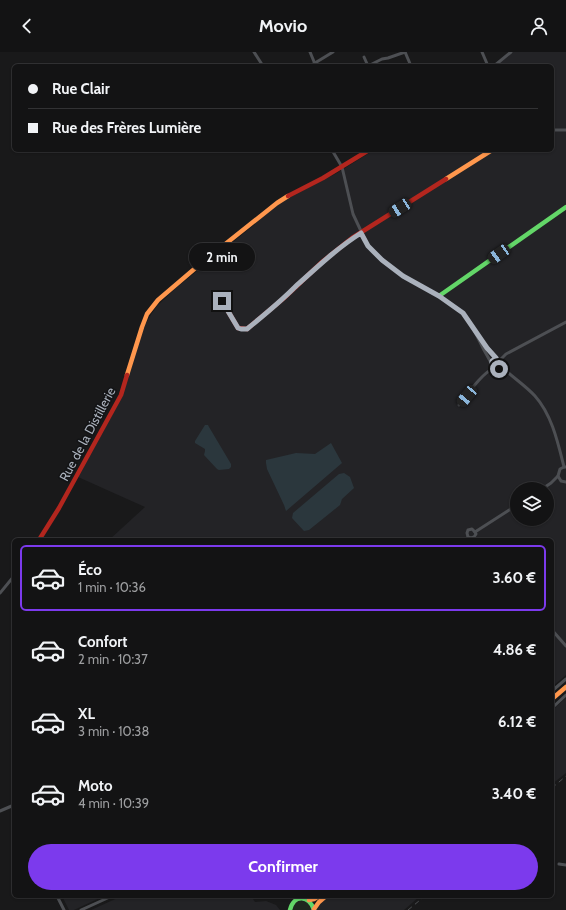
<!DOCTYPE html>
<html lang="fr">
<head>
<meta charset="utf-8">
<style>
  :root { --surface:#131314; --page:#1c1c1d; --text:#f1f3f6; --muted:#9d9ea0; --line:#323234; --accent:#7c3aed }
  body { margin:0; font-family:Cabin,sans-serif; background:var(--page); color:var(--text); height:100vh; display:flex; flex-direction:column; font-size:15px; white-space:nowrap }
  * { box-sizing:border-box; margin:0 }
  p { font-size:13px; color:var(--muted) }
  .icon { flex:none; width:22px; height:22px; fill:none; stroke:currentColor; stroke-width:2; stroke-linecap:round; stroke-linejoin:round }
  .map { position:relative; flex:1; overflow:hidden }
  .drawer { position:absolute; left:12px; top:486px; width:542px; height:360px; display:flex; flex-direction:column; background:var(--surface); border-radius:6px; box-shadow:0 1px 3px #0004,0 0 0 1px var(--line) }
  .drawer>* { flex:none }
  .guide { position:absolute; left:12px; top:12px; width:542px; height:88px; border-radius:6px; box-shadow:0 1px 3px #0004,0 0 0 1px var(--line); display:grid; align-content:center; height:88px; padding:0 16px; background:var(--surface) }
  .buttons { position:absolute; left:510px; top:430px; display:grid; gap:8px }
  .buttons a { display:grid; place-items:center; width:44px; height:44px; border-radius:50%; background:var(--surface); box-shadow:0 1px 3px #0004,0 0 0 1px var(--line); font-size:20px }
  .end { position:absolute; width:18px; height:18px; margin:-9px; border:5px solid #aab1bc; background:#111; box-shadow:0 0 0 2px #111 }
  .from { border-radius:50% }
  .bubble { position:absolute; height:28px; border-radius:14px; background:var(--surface); box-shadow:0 1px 3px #0004,0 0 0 1px var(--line); font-size:13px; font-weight:700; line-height:28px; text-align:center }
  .car { position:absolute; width:12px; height:24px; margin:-12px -6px; border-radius:5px; box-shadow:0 0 3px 1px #0007; background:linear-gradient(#222 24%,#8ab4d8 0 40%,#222 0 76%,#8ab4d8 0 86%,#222 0) }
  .guide b { display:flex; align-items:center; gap:14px; height:38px; font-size:15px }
  .guide b+b { border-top:1px solid var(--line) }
  .guide i { width:10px; height:10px; background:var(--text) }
  ul { padding:7px 0 0; list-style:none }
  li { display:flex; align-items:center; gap:12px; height:66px; margin:0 8px 6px; padding:0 8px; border:2px solid transparent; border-radius:6px }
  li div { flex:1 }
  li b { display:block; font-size:15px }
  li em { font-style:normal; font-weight:700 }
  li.on { border-color:var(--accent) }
  li>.icon { width:36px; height:36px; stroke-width:1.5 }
  .button { display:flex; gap:8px; margin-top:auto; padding:8px 16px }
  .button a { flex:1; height:46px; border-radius:24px; background:var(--accent); color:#fff; font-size:16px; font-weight:700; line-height:46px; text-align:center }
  header { display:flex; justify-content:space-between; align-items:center; height:52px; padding:0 16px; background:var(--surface); font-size:18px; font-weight:700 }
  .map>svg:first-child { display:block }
</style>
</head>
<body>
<header><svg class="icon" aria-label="back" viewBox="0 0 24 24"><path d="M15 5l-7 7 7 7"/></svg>Movio<svg class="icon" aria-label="person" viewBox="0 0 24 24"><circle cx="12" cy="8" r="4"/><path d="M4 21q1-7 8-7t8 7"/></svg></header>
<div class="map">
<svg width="566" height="858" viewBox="0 0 566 858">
  <rect width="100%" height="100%" fill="#19191a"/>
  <!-- built -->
  <g fill="#232326" fill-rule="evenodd">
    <path d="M512 0H566V623L552 635V488H109L145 455 78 425 118 352 140 286 146 271 152 261 157 254 176 236 254 173 277 152 337 121 374 98H552V14H495ZM517 437H547V467H517Z"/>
    <polygon points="566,646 566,721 552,732 552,658"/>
    <polygon points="62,844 104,844 74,858 69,858"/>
    <polygon points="122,844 251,844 255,850 266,849 276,853 280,858 91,858"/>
    <polygon points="328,844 420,844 404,858 316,858 318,853"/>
  </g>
  <!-- green -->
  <path fill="#1f271f" d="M300 848C306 848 311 852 311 858H293C293 853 296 850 300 848Z"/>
  <!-- water -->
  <g fill="#2b373d">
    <polygon points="205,373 208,373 209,375 231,412 231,415 229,417 219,418 217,417 204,403 205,399 205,397 195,391 195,389"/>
    <polygon points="331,391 342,411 286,459 284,453 267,417 266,411 266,408 296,401 315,402"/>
    <polygon points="344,421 350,425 354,436 342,447 340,453 309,478 304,479 292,466 293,461 339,422"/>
  </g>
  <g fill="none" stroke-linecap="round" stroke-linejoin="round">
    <!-- street -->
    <g stroke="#4d4f53" stroke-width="3">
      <polyline points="254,0 263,14"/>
      <polyline points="310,0 315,12"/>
      <polyline points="405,0 411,14"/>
      <polyline points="482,0 488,14"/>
      <polyline points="364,5 368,14"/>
      <polyline points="310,14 333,0"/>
      <polyline points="368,14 382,7 388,6 405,0"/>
      <polyline points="494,14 511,0"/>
      <polyline points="552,78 566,78"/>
      <polyline points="332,98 342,115 353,162 368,194 382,209 403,224 439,244 463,261 470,270 484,298 494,316"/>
      <polyline points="478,283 496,306"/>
      <polyline points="501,307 506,302 566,270"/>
      <path d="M502 315C512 325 525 333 535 344 552 363 558 391 564 415"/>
      <path d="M459 353C468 342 481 322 494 316L497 317 502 315"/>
      <polyline points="566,415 564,415 560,417 558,424 561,429 566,430"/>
      <polyline points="542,437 551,431 558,424"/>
      <polyline points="475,480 517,453"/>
      <polyline points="468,485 467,481 468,478 472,477 475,480"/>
      <polyline points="468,485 471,486 474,485 476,482 475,480"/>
      <polyline points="0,541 14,524"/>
      <polyline points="552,578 566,594"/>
      <polyline points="552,639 566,627"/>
      <polyline points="552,656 566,643"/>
      <polyline points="0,759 14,753"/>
      <polyline points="559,812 566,813"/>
      <polyline points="57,844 64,858"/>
      <polyline points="81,858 112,844"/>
    </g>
    <!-- fast -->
    <g stroke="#63d668" stroke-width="4.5">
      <polyline points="439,244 566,155"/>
      <path d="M290 858C294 842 309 843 314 858"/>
    </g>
    <!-- slow -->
    <g stroke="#ff974d" stroke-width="4.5">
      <polyline points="446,127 492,98"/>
      <polyline points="127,323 142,275 147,262 158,248 199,213 277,151 288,144"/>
      <polyline points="552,647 566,635"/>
      <polyline points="309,848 314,847 319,844"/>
      <polyline points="314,857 319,850 326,844"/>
    </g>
    <!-- jam -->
    <g stroke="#b3261e" stroke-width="4.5">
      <polyline points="288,144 323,126 369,98"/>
      <polyline points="222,249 238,276 247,277 284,246 322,210 352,186 446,127"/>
      <polyline points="39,488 59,456 121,343 127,323"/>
    </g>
    <!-- rail -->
    <g stroke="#4d4f52" stroke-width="1" stroke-dasharray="5 4" stroke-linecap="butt">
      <polyline points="552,736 566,724"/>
      <polyline points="408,858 425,844"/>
    </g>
  </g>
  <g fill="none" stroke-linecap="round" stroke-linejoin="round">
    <!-- route -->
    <path stroke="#aab1bc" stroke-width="5" d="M222 249 238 276 241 277H247C263 264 279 251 294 236 315 217 337 196 361 181L368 194 382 208 403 224 439 244 463 261 487 296 496 306 492 309V313L495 317H499"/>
  </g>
  <g text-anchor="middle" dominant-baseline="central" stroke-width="3" stroke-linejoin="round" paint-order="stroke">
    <!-- street labels -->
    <g font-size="13" fill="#aab1bc" stroke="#131416">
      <text transform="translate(87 382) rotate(-62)">Rue de la Distillerie</text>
    </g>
  </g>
</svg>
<div class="buttons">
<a><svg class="icon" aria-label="layers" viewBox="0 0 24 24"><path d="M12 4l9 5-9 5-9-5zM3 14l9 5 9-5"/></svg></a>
</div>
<i class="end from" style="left:499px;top:317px"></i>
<i class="end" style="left:222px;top:249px"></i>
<div class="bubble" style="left:189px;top:191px;width:66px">2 min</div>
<i class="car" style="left:400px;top:156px;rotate:237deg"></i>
<i class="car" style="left:499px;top:202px;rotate:235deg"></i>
<i class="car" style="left:467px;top:344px;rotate:220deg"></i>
<div class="guide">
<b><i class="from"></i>Rue Clair</b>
<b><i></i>Rue des Frères Lumière</b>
</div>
<section class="drawer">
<ul>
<li class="on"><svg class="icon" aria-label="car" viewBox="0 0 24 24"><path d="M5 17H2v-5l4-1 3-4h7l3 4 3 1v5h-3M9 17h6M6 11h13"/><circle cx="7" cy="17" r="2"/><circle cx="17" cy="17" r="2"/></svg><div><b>Éco</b><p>1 min · 10:36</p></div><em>3.60 €</em></li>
<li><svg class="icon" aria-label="car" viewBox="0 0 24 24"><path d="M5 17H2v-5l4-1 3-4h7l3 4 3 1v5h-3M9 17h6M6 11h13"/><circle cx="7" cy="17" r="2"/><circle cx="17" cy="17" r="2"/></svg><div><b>Confort</b><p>2 min · 10:37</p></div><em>4.86 €</em></li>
<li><svg class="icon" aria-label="car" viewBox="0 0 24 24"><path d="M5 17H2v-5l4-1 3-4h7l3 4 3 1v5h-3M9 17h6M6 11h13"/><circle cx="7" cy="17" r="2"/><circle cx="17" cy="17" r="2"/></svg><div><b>XL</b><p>3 min · 10:38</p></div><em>6.12 €</em></li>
<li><svg class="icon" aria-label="car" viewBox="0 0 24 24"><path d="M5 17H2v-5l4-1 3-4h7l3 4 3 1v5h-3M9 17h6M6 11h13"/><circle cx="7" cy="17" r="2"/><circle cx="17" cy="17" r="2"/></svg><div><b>Moto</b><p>4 min · 10:39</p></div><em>3.40 €</em></li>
</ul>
<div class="button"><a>Confirmer</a></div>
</section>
</div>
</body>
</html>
